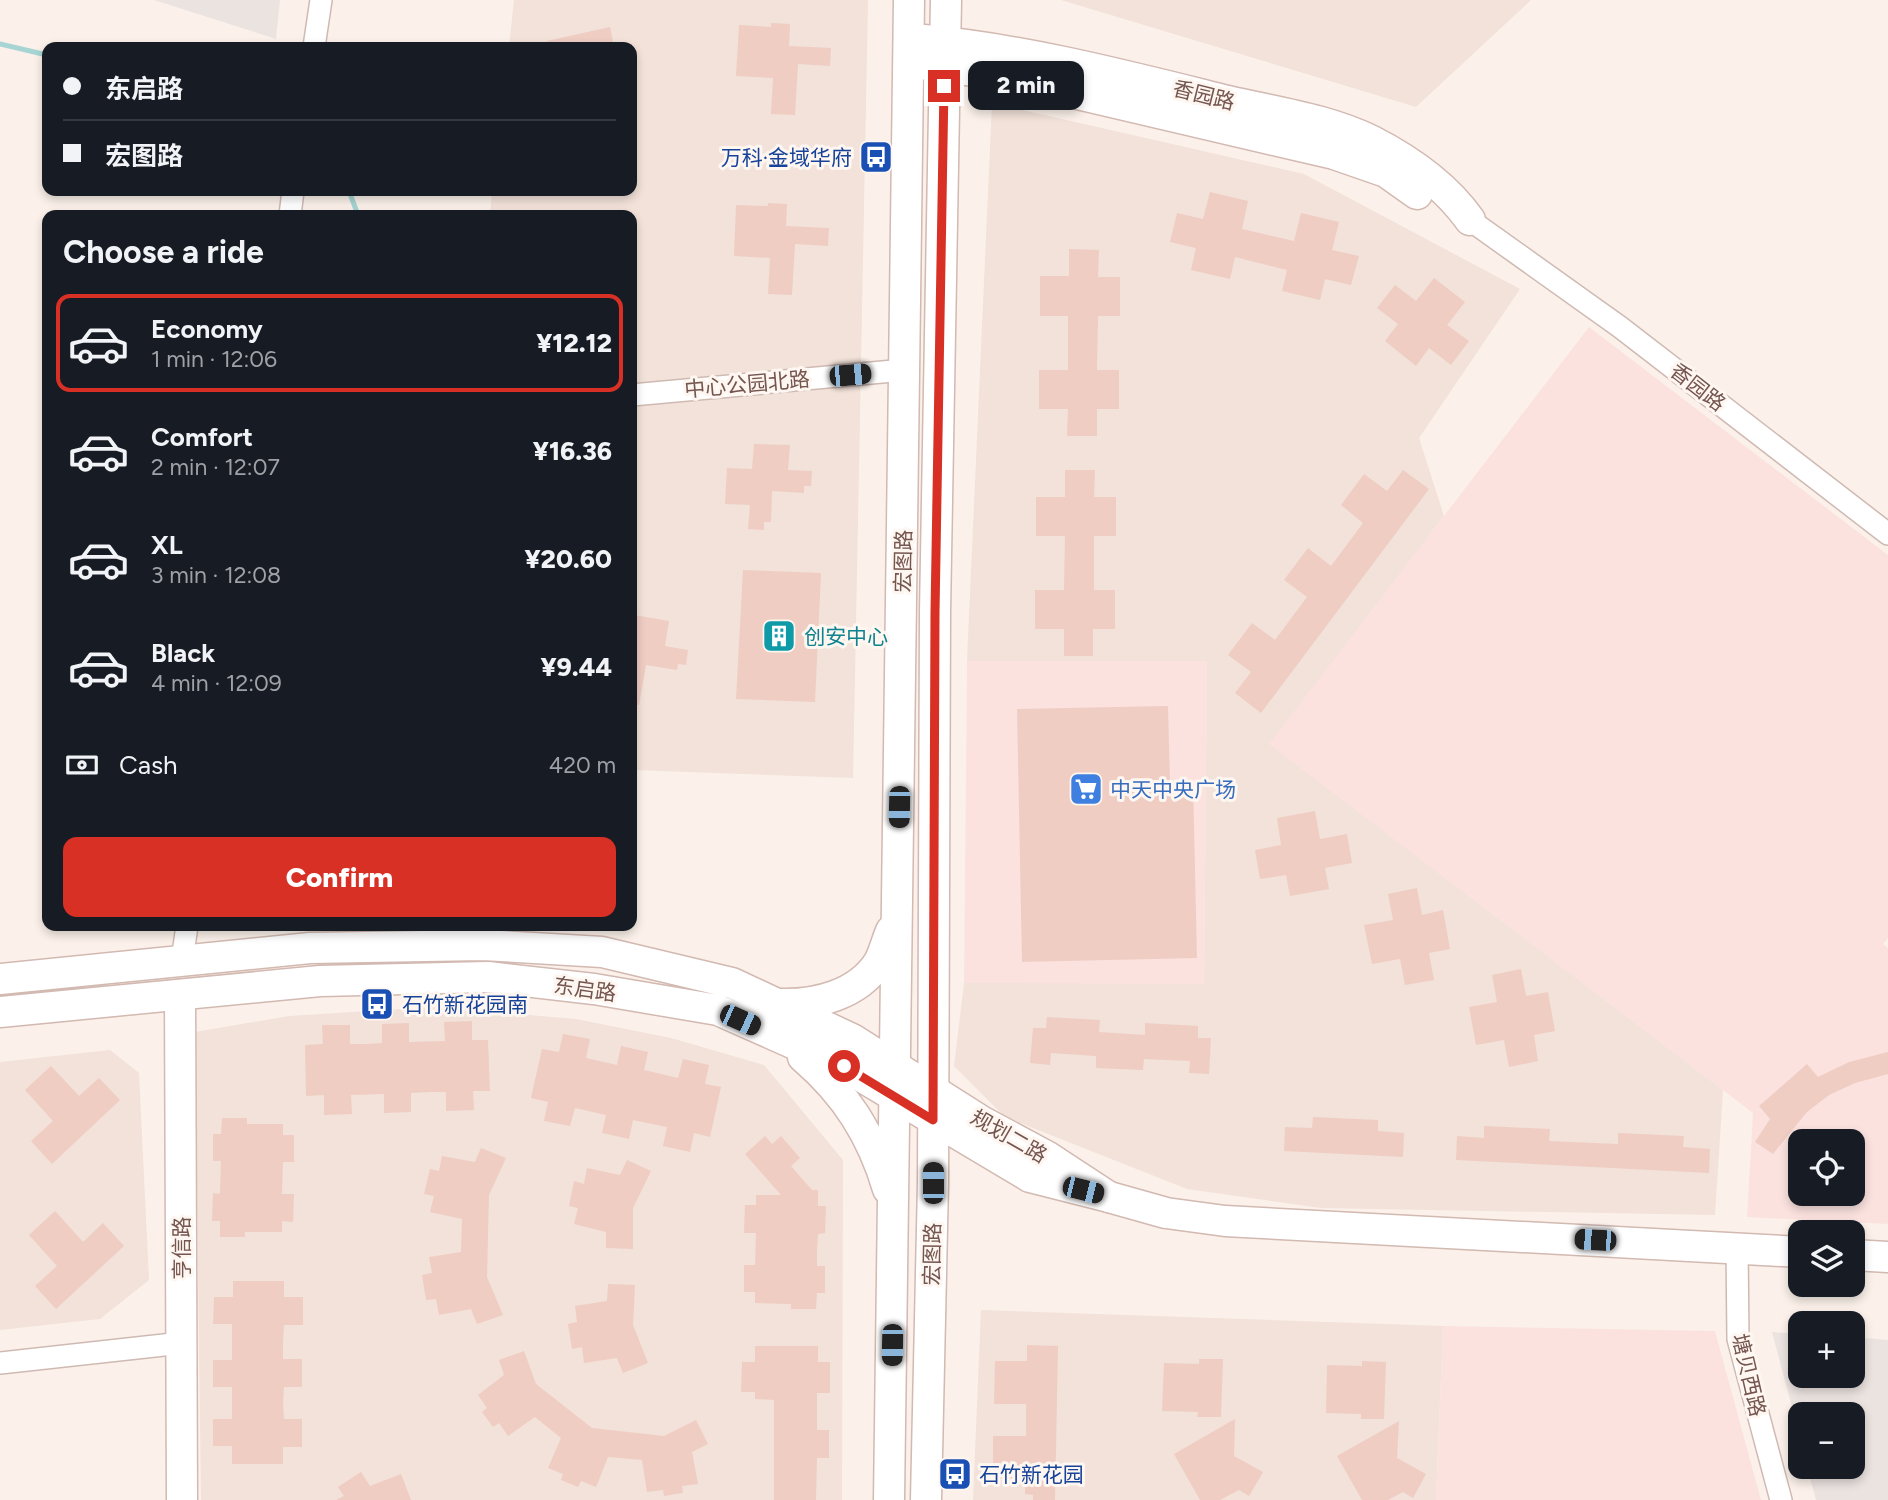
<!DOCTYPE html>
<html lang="en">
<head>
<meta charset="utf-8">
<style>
  :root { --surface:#171b24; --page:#20242c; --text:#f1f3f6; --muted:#9ea1a6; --line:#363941; --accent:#d93025 }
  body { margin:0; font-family:Figtree,"Noto Sans SC",sans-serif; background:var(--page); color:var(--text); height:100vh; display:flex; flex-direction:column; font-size:26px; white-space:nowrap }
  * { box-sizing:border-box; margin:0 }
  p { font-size:23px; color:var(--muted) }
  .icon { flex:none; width:38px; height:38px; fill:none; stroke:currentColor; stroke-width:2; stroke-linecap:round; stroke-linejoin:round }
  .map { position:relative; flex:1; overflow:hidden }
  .panel { position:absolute; left:42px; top:210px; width:595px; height:721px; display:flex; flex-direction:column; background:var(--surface); border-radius:14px; box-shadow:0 4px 10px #0003 }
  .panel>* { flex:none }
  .hud { position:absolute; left:42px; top:42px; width:595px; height:154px; border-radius:14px; box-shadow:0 4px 10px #0003; display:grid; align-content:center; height:154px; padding:0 21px; background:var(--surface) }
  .fabs { position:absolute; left:1788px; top:1129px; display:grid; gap:14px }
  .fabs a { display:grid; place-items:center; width:77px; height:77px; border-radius:14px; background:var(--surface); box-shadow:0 4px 10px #0003; font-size:35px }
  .end { position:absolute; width:32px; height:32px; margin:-16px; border:9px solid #d93025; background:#fff; box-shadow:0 0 0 4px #fff }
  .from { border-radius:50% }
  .bubble { position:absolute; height:49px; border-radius:14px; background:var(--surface); box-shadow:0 4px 10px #0003; font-size:23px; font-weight:800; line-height:49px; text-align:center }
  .car { position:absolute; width:21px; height:42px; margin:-21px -10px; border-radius:9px; box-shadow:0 0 5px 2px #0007; background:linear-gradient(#222 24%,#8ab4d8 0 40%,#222 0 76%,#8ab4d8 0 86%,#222 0) }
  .hud b { display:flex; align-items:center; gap:24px; height:66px; font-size:26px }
  .hud b+b { border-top:2px solid var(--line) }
  .hud i { width:18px; height:18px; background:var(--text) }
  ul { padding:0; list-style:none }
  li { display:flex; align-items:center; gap:21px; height:98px; margin:0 14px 10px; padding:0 7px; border:4px solid transparent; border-radius:14px }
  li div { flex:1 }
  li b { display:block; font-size:26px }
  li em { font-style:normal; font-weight:800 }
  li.on { border-color:var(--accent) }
  li>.icon { width:63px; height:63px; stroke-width:1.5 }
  h2 { padding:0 21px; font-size:32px; line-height:84px }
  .pay { display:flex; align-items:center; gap:18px; height:77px; padding:0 21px; font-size:26px }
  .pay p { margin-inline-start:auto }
  .cta { display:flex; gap:14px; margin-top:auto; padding:14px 21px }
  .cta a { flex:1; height:80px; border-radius:14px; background:var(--accent); color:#fff; font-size:28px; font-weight:800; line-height:80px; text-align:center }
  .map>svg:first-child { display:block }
</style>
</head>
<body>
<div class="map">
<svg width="1888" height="1500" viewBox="0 0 1888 1500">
  <rect width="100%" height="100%" fill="#fbf1ea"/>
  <!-- residential -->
  <g fill="#f2e2d9">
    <polygon points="514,0 868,0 853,778 633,770 632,767 632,215 490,215 492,191 632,191 632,47 509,47"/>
    <polygon points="1061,0 1531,0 1416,107"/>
    <polygon points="992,103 1304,174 1520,289 1419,438 1444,516 1270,744 1723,1090 1715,1215 1321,1208 1187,1189 1005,1117 954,1066 964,983 1204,983 1207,661 967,661"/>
    <polygon points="432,1007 576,1019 671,1038 764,1065 843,1160 842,1500 201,1500 195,1032 289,1016"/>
    <polygon points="110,1050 139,1073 149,1280 100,1319 0,1330 0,1062"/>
    <polygon points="981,1310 1443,1326 1436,1500 973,1500"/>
  </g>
  <!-- commercial -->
  <g fill="#fbe2df" fill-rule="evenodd">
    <path d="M1589 327 1888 555V938L1883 944 1888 948V1224L1747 1217 1753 1113 1269 744ZM1801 1141H1853V1194H1801Z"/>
    <polygon points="967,661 1207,661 1204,984 964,983"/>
    <polygon points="1443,1326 1715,1331 1761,1500 1436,1500"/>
  </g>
  <!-- industrial -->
  <g fill="#ebe3e0">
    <polygon points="154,0 280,0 276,39"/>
    <polygon points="1772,1332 1801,1334 1801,1376 1853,1376 1853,1337 1888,1340 1888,1500 1816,1500 1807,1467 1853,1466 1853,1414 1801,1414 1801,1441"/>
  </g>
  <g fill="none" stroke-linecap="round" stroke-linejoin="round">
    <!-- stream -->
    <g stroke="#a6d5d4" stroke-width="5">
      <polyline points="0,44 47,55"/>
      <polyline points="349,191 358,215"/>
    </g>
  </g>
  <!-- building -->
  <g fill="#efcdc3">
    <polygon points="771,23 790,24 789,46 831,48 830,66 798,64 795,115 771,114 773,78 736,76 739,25 771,27"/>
    <polygon points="610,27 614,47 548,47 547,41"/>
    <polygon points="1210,192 1248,201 1242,229 1294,241 1301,213 1339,222 1332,250 1359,256 1351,285 1325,279 1320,300 1282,291 1287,270 1235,257 1230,279 1191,270 1196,248 1170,242 1177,213 1203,219"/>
    <polygon points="768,203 787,204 786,226 829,228 828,246 795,244 792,295 768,294 770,258 734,256 736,205 768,206"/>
    <polygon points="1069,249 1099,250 1098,277 1120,277 1120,316 1098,316 1097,370 1119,370 1119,409 1097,409 1097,436 1067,436 1068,409 1039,409 1039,370 1068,370 1068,316 1040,316 1040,276 1069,276"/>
    <polygon points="1434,278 1465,302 1447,325 1469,341 1451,365 1429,348 1416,366 1385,341 1398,324 1377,308 1395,285 1416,301"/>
    <polygon points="754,444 790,445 788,470 812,471 811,486 804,486 804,493 772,491 771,522 764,522 764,530 748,529 750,505 725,504 727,468 752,469"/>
    <polygon points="1065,470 1095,470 1094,497 1116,497 1116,536 1094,536 1094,590 1115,590 1115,629 1093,629 1093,656 1064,656 1064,629 1035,629 1035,590 1064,590 1065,536 1036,536 1036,497 1065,497"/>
    <polygon points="1403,470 1429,489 1261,713 1235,693 1251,672 1228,655 1252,623 1275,640 1307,597 1284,580 1308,548 1331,566 1363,523 1341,505 1364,474 1387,491"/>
    <polygon points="743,570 821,573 815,702 736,699"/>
    <polygon points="634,615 669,621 665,646 688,650 686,665 678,664 677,670 646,665 639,705 632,704"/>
    <polygon points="1168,706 1170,783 1193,782 1197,958 1022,962 1017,709"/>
    <polygon points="1315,811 1320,839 1347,834 1352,863 1325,868 1329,889 1290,896 1286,875 1260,879 1255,850 1281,845 1277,818"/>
    <polygon points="1417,888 1422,915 1443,910 1450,949 1429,953 1434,980 1405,985 1400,959 1372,964 1364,925 1393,920 1388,894"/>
    <polygon points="1521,969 1526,996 1548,992 1555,1031 1534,1035 1538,1061 1509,1067 1504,1040 1476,1045 1469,1007 1497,1002 1492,975"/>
    <polygon points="1047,1017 1100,1020 1099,1032 1145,1035 1145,1023 1198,1026 1198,1038 1211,1038 1209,1074 1189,1073 1190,1061 1144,1059 1143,1070 1096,1068 1096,1056 1051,1053 1050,1065 1030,1063 1033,1028 1046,1028"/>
    <polygon points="472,1021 472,1040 488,1040 490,1091 473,1091 474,1110 446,1111 446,1092 429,1092 411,1093 411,1112 384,1113 384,1094 351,1095 352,1114 324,1115 324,1095 306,1096 305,1045 323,1044 322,1025 350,1025 350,1044 366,1044 382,1043 382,1024 409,1023 409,1042 445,1041 444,1022"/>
    <polygon points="563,1034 590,1039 586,1058 617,1065 621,1046 648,1052 644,1070 678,1078 683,1059 709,1065 705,1084 721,1087 710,1137 694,1133 690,1152 663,1146 667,1127 633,1120 629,1139 602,1133 606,1115 575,1108 570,1126 544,1121 548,1102 531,1098 542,1049 559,1052"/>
    <polygon points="1888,1052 1888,1074 1855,1083 1829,1095 1807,1112 1773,1154 1755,1142 1770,1119 1759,1106 1807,1064 1818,1077 1849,1062"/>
    <polygon points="51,1066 79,1096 99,1078 120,1100 52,1164 31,1141 53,1121 25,1090"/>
    <polygon points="1313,1117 1378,1120 1378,1131 1404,1133 1403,1157 1284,1151 1285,1127 1312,1128"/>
    <polygon points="222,1118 247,1118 247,1124 283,1124 283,1135 294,1135 294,1162 283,1162 282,1194 294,1194 293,1222 282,1221 282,1232 245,1232 245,1237 220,1237 220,1221 212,1221 213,1193 220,1194 221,1161 213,1161 213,1134 221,1134"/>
    <polygon points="1484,1126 1550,1129 1549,1141 1618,1144 1618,1133 1684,1136 1683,1147 1710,1149 1709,1173 1456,1160 1457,1136 1484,1138"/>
    <polygon points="765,1136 772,1144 781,1136 800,1158 791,1166 812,1190 818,1190 818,1206 826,1206 825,1233 818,1234 817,1250 817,1266 825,1266 825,1293 817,1293 816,1309 791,1309 791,1304 755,1303 755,1292 744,1292 744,1265 755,1265 756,1233 744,1233 745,1205 756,1205 756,1195 781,1195 745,1154"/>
    <polygon points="481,1148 506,1158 489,1195 487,1277 503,1315 477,1324 471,1309 439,1315 436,1299 426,1300 422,1275 432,1273 429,1257 461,1252 462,1219 430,1212 434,1196 424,1194 430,1169 439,1171 442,1156 475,1162"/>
    <polygon points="627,1160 651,1171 633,1208 633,1249 606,1248 606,1232 574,1224 578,1208 569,1206 574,1181 584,1184 587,1168 620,1175"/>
    <polygon points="55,1211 83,1242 103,1223 124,1246 56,1309 35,1286 57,1266 29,1235"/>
    <polygon points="233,1281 284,1281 284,1297 303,1297 303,1325 284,1325 283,1342 283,1359 302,1359 302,1387 284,1387 283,1403 284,1419 302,1419 302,1447 283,1447 283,1464 232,1464 232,1446 213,1446 213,1419 232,1419 232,1387 213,1387 213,1360 232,1360 232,1324 213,1324 214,1297 233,1297"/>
    <polygon points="608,1284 635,1285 633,1325 648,1363 623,1373 617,1358 584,1363 582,1347 572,1349 568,1324 577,1322 575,1306 607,1301"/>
    <polygon points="1027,1345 1058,1346 1055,1500 1033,1500 1033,1495 1025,1494 1025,1478 993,1478 993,1436 1026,1436 1026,1404 994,1404 995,1361 1027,1361"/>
    <polygon points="755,1346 818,1346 818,1362 830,1362 830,1393 817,1393 817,1430 829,1430 829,1458 817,1458 816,1500 774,1500 774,1400 755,1399 755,1392 741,1392 742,1362 755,1362"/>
    <polygon points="524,1351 536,1384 592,1428 664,1436 696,1420 708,1444 692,1452 698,1484 682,1486 683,1493 664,1496 663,1490 647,1492 642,1460 608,1457 596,1487 581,1481 578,1487 561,1480 563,1474 548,1468 561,1438 535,1417 508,1436 499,1423 493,1427 482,1412 487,1408 478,1395 504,1375 499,1360"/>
    <polygon points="1199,1359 1223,1359 1221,1417 1197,1417 1198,1412 1162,1411 1164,1363 1199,1364"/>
    <polygon points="1362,1361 1386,1362 1384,1419 1361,1419 1361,1414 1326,1413 1327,1365 1362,1366"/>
    <polygon points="1235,1419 1234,1456 1263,1472 1249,1496 1239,1490 1220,1500 1200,1500 1174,1454"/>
    <polygon points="1399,1421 1397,1458 1426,1474 1413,1498 1403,1492 1388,1500 1362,1500 1337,1456"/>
    <polygon points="361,1472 370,1486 401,1474 411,1500 336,1500 344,1496 338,1487"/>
  </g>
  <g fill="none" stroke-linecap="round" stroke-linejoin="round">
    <defs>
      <g id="street">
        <polyline points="314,47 321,0"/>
        <polyline points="290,215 293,191"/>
        <polyline points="1470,220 1620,327 1888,534"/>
        <polyline points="632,395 904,370"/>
        <polyline points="182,960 187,926"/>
        <polyline points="1737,1247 1738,1339 1781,1500"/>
        <polyline points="0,1363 182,1343"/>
      </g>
      <g id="secondary">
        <path d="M924 40C1028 50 1127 76 1228 101 1275 112 1328 119 1372 141 1409 160 1446 186 1470 220"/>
        <polyline points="927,65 988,73 1334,154 1386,172 1417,194"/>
        <polyline points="0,979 310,948 483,945 602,952 732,983 852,1039 981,1121 1048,1157 1109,1197 1030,1177 844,1066 718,1010 594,989 488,977 320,981 0,1012"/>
        <polyline points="180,995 182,1500"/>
        <path d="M780 1004C816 1005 858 995 879 962 884 953 887 940 891 931"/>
        <path d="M803 1057C846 1094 872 1135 888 1189"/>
        <polyline points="1109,1197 1166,1213 1225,1221 1801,1252"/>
        <polyline points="1853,1255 1888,1257"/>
        <polyline points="889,1500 909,0"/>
        <polyline points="926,1500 933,1183 935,612 946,0"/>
      </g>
    </defs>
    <!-- street casing -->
    <use href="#street" stroke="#cfbab3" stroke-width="24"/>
    <!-- secondary casing -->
    <use href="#secondary" stroke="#d2b9b1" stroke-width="33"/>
    <!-- street -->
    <use href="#street" stroke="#fff" stroke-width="21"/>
    <!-- secondary -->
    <use href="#secondary" stroke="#fff" stroke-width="30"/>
  </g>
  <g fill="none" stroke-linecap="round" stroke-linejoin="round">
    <!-- route -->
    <polyline stroke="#d93025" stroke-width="9" points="844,1066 933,1120 935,612 944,86"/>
  </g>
  <!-- icons -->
  <defs>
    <symbol id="bus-square" viewBox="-11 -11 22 22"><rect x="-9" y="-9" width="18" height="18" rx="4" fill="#1a4fb4" stroke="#fef6f0"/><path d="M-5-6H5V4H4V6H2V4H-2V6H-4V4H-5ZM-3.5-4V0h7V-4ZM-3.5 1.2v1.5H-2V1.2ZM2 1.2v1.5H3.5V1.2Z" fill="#fff"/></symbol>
    <symbol id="building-square" viewBox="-11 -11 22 22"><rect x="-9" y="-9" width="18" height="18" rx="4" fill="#0f9aa8" stroke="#fef6f0"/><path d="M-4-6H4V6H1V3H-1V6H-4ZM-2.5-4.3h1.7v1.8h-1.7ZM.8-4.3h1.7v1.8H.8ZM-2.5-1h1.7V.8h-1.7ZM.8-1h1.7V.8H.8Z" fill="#fff"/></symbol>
    <symbol id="supermarket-square" viewBox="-11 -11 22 22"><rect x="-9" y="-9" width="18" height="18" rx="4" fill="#3f7fe0" stroke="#fef6f0"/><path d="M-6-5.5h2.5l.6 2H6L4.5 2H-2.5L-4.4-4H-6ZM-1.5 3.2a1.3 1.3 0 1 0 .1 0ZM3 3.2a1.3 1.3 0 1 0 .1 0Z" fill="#fff"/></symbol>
  </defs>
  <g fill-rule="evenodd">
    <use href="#bus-square" x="857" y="138" width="38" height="38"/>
    <use href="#building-square" x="760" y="617" width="38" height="38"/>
    <use href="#supermarket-square" x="1067" y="770" width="38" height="38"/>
    <use href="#bus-square" x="358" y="985" width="38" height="38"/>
    <use href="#bus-square" x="936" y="1455" width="38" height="38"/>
  </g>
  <g text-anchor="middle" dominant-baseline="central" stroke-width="6" stroke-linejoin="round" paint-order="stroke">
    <!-- street labels -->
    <g font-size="21" fill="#75554f" stroke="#fef6f0">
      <text transform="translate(1204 95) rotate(14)">香园路</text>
      <text transform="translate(747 384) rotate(-5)">中心公园北路</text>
      <text transform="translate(1698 387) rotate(38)">香园路</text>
      <text transform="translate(903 561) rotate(-89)">宏图路</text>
      <text transform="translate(585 989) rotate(8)">东启路</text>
      <text transform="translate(1009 1136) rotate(30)">规划二路</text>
      <text transform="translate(181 1248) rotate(-90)">亨信路</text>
      <text transform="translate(932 1254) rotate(-89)">宏图路</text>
      <text transform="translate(1749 1375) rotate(77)">塘贝西路</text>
    </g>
    <!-- transit labels -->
    <g font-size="21" fill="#164399" stroke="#fef6f0" text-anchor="start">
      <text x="852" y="157" text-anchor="end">万科·金域华府</text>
      <text x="402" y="1004">石竹新花园南</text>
      <text x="979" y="1474">石竹新花园</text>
    </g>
    <!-- culture labels -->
    <g font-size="21" fill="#0d838f" stroke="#fef6f0" text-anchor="start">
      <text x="804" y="636">创安中心</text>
    </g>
    <!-- shop labels -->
    <g font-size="21" fill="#366cbe" stroke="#fef6f0" text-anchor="start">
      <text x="1110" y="789">中天中央广场</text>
    </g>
  </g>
</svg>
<div class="fabs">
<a><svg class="icon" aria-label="locate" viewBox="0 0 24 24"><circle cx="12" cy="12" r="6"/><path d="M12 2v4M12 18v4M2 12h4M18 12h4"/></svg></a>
<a><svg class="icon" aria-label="layers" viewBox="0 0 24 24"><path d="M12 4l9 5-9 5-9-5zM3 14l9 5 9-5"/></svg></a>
<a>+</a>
<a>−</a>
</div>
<i class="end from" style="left:844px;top:1066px"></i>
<i class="end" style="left:944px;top:86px"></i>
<div class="bubble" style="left:968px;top:61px;width:116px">2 min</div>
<i class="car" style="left:850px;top:375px;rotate:85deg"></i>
<i class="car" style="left:899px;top:807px;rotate:181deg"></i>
<i class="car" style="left:740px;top:1020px;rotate:114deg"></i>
<i class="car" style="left:933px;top:1183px;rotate:0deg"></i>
<i class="car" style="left:1083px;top:1190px;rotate:104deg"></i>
<i class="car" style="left:1595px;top:1240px;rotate:273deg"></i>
<i class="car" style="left:892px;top:1345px;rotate:181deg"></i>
<div class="hud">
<b><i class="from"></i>东启路</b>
<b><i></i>宏图路</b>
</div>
<section class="panel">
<h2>Choose a ride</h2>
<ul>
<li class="on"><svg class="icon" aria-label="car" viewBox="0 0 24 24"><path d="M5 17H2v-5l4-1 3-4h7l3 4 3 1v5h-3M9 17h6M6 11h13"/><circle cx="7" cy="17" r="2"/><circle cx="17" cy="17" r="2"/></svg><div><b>Economy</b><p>1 min · 12:06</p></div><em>¥12.12</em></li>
<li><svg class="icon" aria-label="car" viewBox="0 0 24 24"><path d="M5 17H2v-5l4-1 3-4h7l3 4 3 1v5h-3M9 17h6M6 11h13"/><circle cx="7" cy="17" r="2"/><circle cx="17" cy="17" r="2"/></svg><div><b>Comfort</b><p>2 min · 12:07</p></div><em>¥16.36</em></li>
<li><svg class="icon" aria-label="car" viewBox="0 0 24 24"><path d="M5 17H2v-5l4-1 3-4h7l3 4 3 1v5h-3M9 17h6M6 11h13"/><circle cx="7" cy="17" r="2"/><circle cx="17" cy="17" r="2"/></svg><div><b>XL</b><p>3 min · 12:08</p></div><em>¥20.60</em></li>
<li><svg class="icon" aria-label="car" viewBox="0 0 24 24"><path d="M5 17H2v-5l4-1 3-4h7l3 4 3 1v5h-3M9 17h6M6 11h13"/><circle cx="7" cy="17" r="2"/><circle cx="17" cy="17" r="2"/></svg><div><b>Black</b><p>4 min · 12:09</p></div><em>¥9.44</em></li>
</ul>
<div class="pay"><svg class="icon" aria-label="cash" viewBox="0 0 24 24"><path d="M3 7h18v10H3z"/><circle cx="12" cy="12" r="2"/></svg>Cash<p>420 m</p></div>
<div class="cta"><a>Confirm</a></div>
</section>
</div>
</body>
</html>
